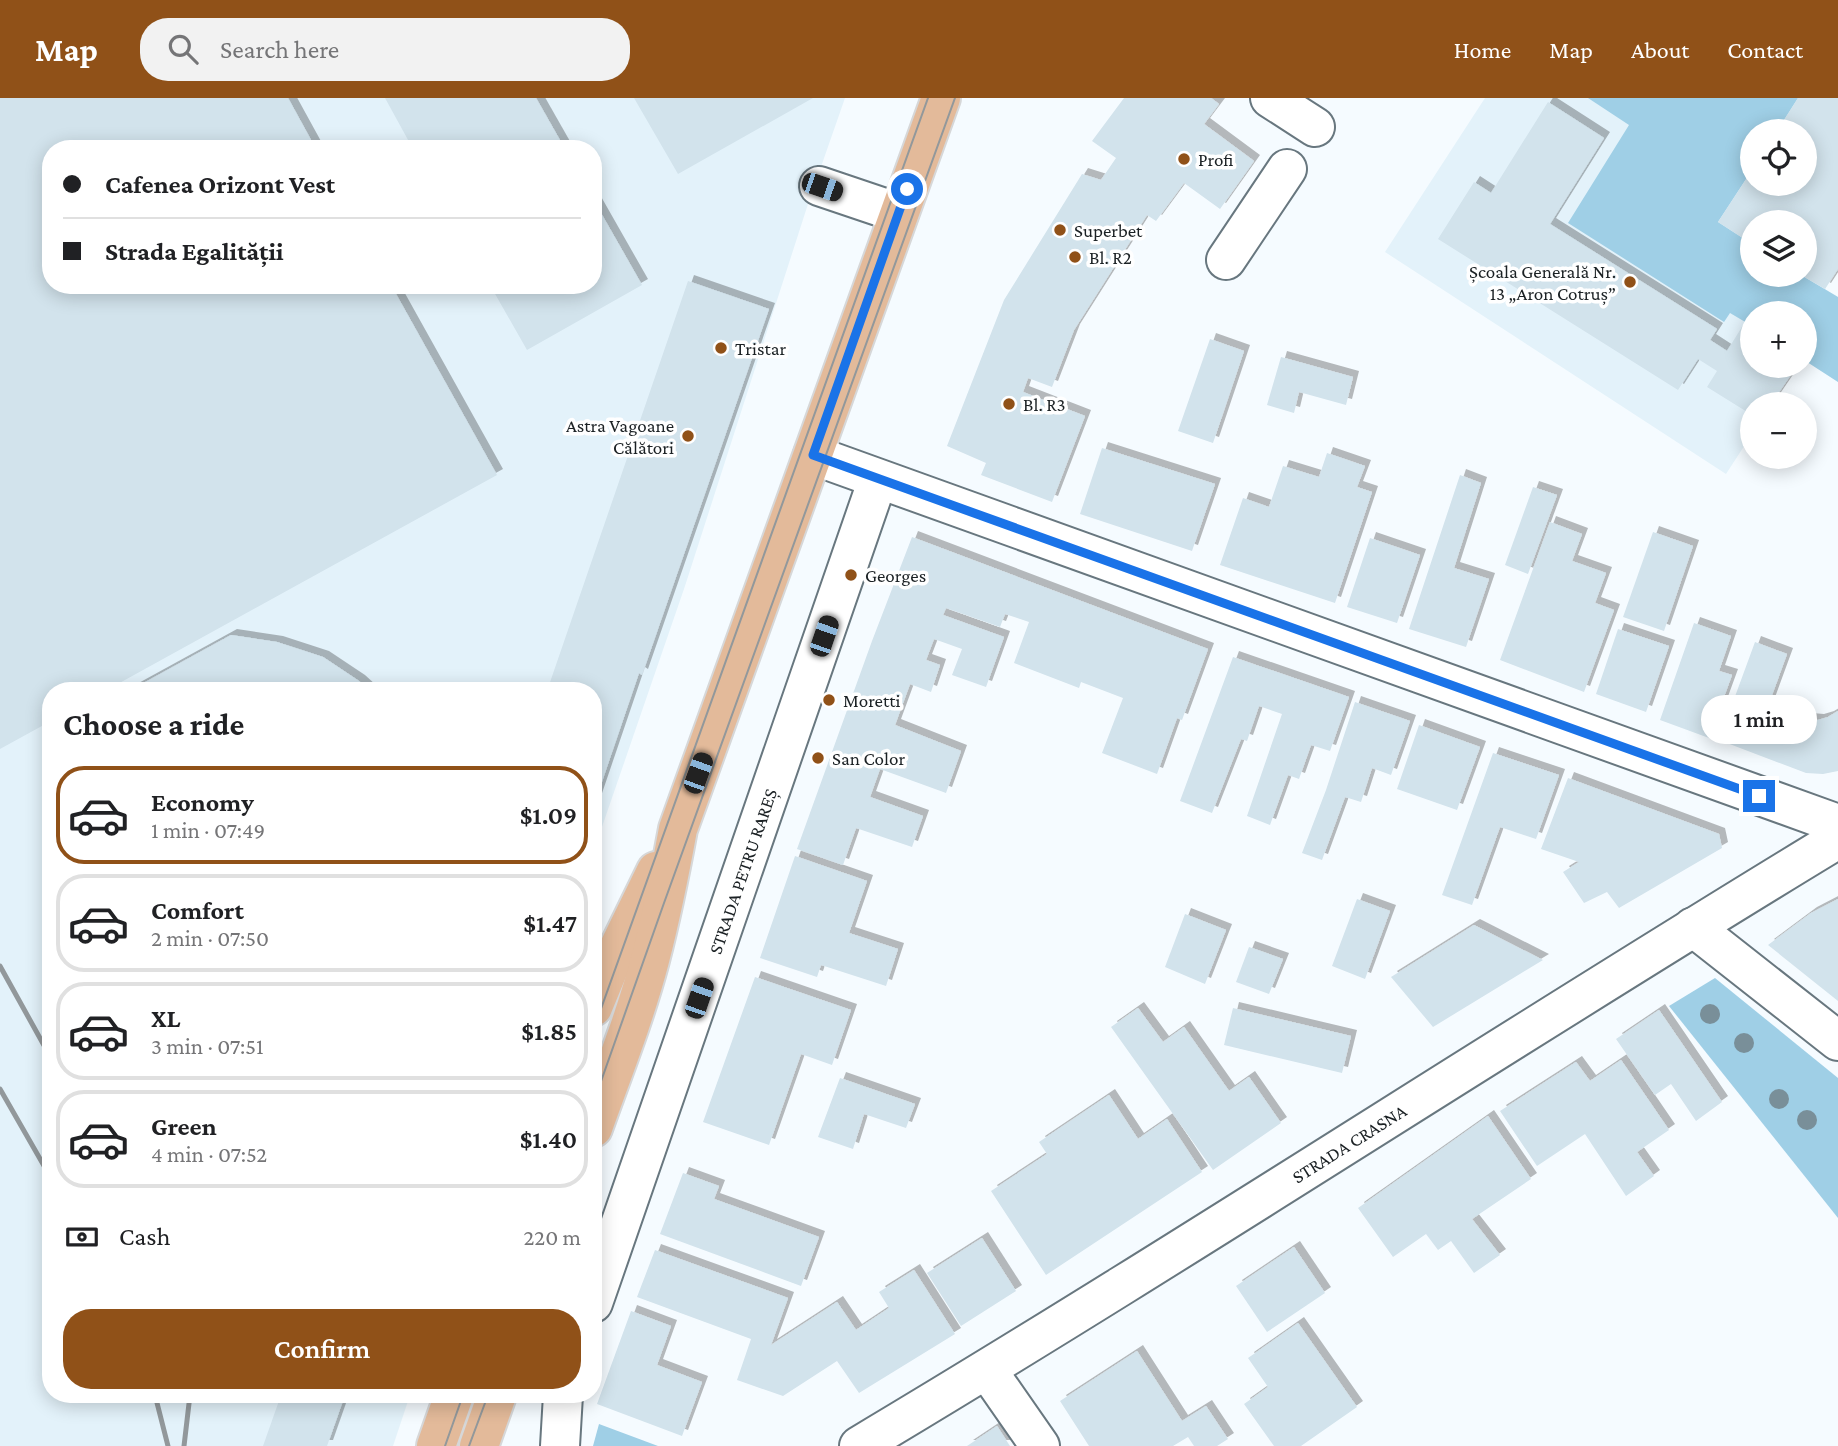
<!DOCTYPE html>
<html lang="en">
<head>
<meta charset="utf-8">
<style>
  :root { --surface:#fff; --page:#f2f2f2; --text:#202124; --muted:#757577; --line:#e0e0e0; --accent:#905118 }
  body { margin:0; font-family:"Crimson Pro",serif; background:var(--page); color:var(--text); height:100vh; display:flex; flex-direction:column; font-size:26px; white-space:nowrap }
  * { box-sizing:border-box; margin:0 }
  p { font-size:23px; color:var(--muted) }
  .icon { flex:none; width:38px; height:38px; fill:none; stroke:currentColor; stroke-width:2; stroke-linecap:round; stroke-linejoin:round }
  .map { position:relative; flex:1; overflow:hidden }
  .panel { position:absolute; left:42px; top:584px; width:560px; height:721px; display:flex; flex-direction:column; background:var(--surface); border-radius:28px; box-shadow:0 4px 18px #0003 }
  .panel>* { flex:none }
  .top-card { position:absolute; left:42px; top:42px; width:560px; height:154px; border-radius:28px; box-shadow:0 4px 18px #0003; display:grid; align-content:center; height:154px; padding:0 21px; background:var(--surface) }
  .fabs { position:absolute; left:1740px; top:21px; display:grid; gap:14px }
  .fabs a { display:grid; place-items:center; width:77px; height:77px; border-radius:50%; background:var(--surface); box-shadow:0 4px 18px #0003; font-size:35px }
  .end { position:absolute; width:32px; height:32px; margin:-16px; border:9px solid #1a73e8; background:#fff; box-shadow:0 0 0 4px #fff }
  .from { border-radius:50% }
  .bubble { position:absolute; height:49px; border-radius:24px; background:var(--surface); box-shadow:0 4px 18px #0003; font-size:23px; font-weight:600; line-height:49px; text-align:center }
  .car { position:absolute; width:21px; height:42px; margin:-21px -10px; border-radius:9px; box-shadow:0 0 5px 2px #0007; background:linear-gradient(#222 24%,#8ab4d8 0 40%,#222 0 76%,#8ab4d8 0 86%,#222 0) }
  .top-card b { display:flex; align-items:center; gap:24px; height:66px; font-size:26px }
  .top-card b+b { border-top:2px solid var(--line) }
  .top-card i { width:18px; height:18px; background:var(--text) }
  ul { padding:0; list-style:none }
  li { display:flex; align-items:center; gap:21px; height:98px; margin:0 14px 10px; padding:0 7px; border:4px solid var(--line); border-radius:28px }
  li div { flex:1 }
  li b { display:block; font-size:26px }
  li em { font-style:normal; font-weight:600 }
  li.current { border-color:var(--accent) }
  li>.icon { width:63px; height:63px; stroke-width:1.5 }
  h2 { padding:0 21px; font-size:32px; line-height:84px }
  .pay { display:flex; align-items:center; gap:18px; height:77px; padding:0 21px; font-size:26px }
  .pay p { margin-inline-start:auto }
  .cta { display:flex; gap:14px; margin-top:auto; padding:14px 21px }
  .cta a { flex:1; height:80px; border-radius:28px; background:var(--accent); color:#fff; font-size:28px; font-weight:600; line-height:80px; text-align:center }
  header { display:flex; align-items:center; gap:42px; box-sizing:border-box; height:98px; padding:0 35px; background:var(--accent); color:#fff }
  header strong { font-size:33px }
  nav { display:flex; gap:38px; margin-inline-start:auto; font-size:24px }
  .search { width:490px; height:63px; background:var(--page); display:flex; align-items:center; gap:18px; box-sizing:border-box; padding:0 24px; border-radius:28px; color:var(--muted); font-size:26px }
  .map>svg:first-child { display:block }
</style>
</head>
<body>
<header>
<strong>Map</strong>
<div class="search"><svg class="icon" aria-label="search" viewBox="0 0 24 24"><circle cx="10" cy="10" r="6"/><path d="M15 15l6 6"/></svg>Search here</div>
<nav><a>Home</a><a>Map</a><a>About</a><a>Contact</a></nav>
</header>
<div class="map">
<svg width="1838" height="1348" viewBox="0 0 1838 1348">
  <defs>
    <filter id="shadow"><feDropShadow dx="6" dy="-6" stdDeviation="0" flood-color="#0004"/></filter>
  </defs>
  <rect width="100%" height="100%" fill="#f5fbff"/>
  <!-- built -->
  <g fill="#e3f2fa" fill-rule="evenodd">
    <path d="M0 0H845L808 106 685 488 593 755V593H51V1297H410L393 1348H0ZM51 51H593V187H51Z"/>
    <path d="M1485 0H1838V171L1825 191 1838 199V284L1804 262V215H1752V268H1797L1771 306H1752V336L1726 376 1385 154ZM1752 33H1804V86H1752ZM1752 124H1804V177H1752Z"/>
  </g>
  <!-- green -->
  <g fill="#9fcfe6">
    <polygon points="1588,0 1798,0 1777,33 1752,33 1752,72 1718,124 1752,146 1752,177 1801,177 1838,199 1838,284 1804,262 1804,215 1752,215 1752,228 1730,215 1724,224 1568,125 1629,27"/>
    <polygon points="1715,880 1838,980 1838,1120 1669,908"/>
    <polygon points="599,1326 658,1348 593,1348"/>
  </g>
  <!-- building -->
  <g fill="#d2e3ec" filter="url(#shadow)">
    <polygon points="0,0 288,0 316,51 51,51 51,187 391,187 497,377 105,593 51,593 51,623 0,651"/>
    <polygon points="385,0 536,0 565,51 413,51"/>
    <polygon points="634,0 813,0 678,76"/>
    <polygon points="1124,0 1211,0 1219,6 1204,26 1254,63 1220,111 1184,85 1156,123 1147,117 1074,232 1052,289 1028,280 1023,294 1085,318 1052,404 981,377 986,365 947,348 1004,202 1082,76 1101,82 1116,60 1092,43"/>
    <polygon points="1798,0 1838,0 1838,171 1825,191 1801,177 1804,177 1804,124 1752,124 1752,146 1718,124 1752,72 1752,86 1804,86 1804,33 1777,33"/>
    <polygon points="1548,4 1604,40 1550,126 1717,231 1710,242 1727,253 1745,224 1752,228 1752,268 1797,268 1771,306 1752,306 1752,317 1707,289 1717,273 1698,261 1678,292 1438,141 1474,84 1491,95"/>
    <polygon points="593,101 642,187 527,252 490,187 593,187"/>
    <polygon points="688,183 769,211 642,577 639,575 593,710 593,593 547,593"/>
    <polygon points="1210,241 1244,253 1213,345 1178,333"/>
    <polygon points="1281,259 1353,279 1346,307 1299,294 1294,315 1267,307"/>
    <polygon points="1102,350 1215,386 1192,453 1080,416"/>
    <polygon points="1327,355 1365,368 1357,389 1372,394 1335,505 1220,467 1243,400 1269,409 1283,368 1319,379"/>
    <polygon points="1460,377 1481,385 1454,470 1489,481 1466,549 1409,531"/>
    <polygon points="1533,389 1557,397 1528,476 1505,467"/>
    <polygon points="1550,424 1582,436 1572,463 1606,475 1595,505 1614,512 1584,594 1500,562"/>
    <polygon points="1653,434 1693,448 1664,533 1623,519"/>
    <polygon points="912,439 1208,551 1182,622 1177,620 1157,676 1102,655 1123,600 1081,584 1079,590 1014,565 1029,524 1005,516 1000,529 946,510 943,517 1004,539 986,589 952,577 962,551 934,541 926,562 940,567 931,594 910,586 895,627 961,653 946,695 880,671 870,699 923,718 912,749 856,730 843,767 797,751 872,543"/>
    <polygon points="1370,440 1420,457 1397,525 1347,509"/>
    <polygon points="1694,525 1731,538 1719,573 1732,577 1709,640 1660,622"/>
    <polygon points="1618,531 1669,548 1646,614 1596,596"/>
    <polygon points="231,537 277,544 323,559 359,583 370,593 129,593"/>
    <polygon points="1755,544 1787,556 1768,608 1806,621 1818,622 1828,619 1838,613 1838,673 1823,676 1806,675 1719,642"/>
    <polygon points="1233,559 1349,599 1330,653 1311,647 1299,681 1288,677 1270,727 1247,718 1282,616 1259,608 1247,643 1241,641 1212,715 1180,703"/>
    <polygon points="1355,604 1410,623 1391,677 1372,670 1361,704 1345,699 1322,762 1302,755 1326,692"/>
    <polygon points="1419,627 1480,649 1457,712 1397,691"/>
    <polygon points="1493,655 1559,677 1536,741 1500,729 1472,807 1442,797"/>
    <polygon points="1568,680 1719,736 1722,750 1619,810 1607,794 1584,805 1563,774 1579,764 1541,751"/>
    <polygon points="795,758 867,783 849,835 898,851 886,888 821,867 817,879 760,860"/>
    <polygon points="1357,801 1390,813 1365,881 1332,868"/>
    <polygon points="1838,801 1838,903 1768,847 1811,815"/>
    <polygon points="1185,816 1226,832 1205,886 1165,869"/>
    <polygon points="1474,827 1543,862 1433,929 1391,879"/>
    <polygon points="1249,849 1283,861 1269,896 1236,884"/>
    <polygon points="755,879 851,912 832,967 801,956 769,1047 703,1024"/>
    <polygon points="1138,910 1163,944 1184,929 1229,993 1249,979 1281,1025 1213,1072 1111,929"/>
    <polygon points="1233,910 1351,938 1342,975 1224,947"/>
    <polygon points="1659,912 1722,1004 1696,1023 1671,986 1655,997 1616,941"/>
    <polygon points="1621,962 1669,1032 1637,1054 1654,1078 1626,1098 1585,1036 1537,1068 1500,1013 1576,964 1590,983"/>
    <polygon points="840,980 915,1006 906,1030 864,1016 853,1051 818,1039"/>
    <polygon points="1109,997 1138,1041 1167,1021 1202,1074 1046,1177 991,1093 1047,1056 1039,1044"/>
    <polygon points="1488,1018 1531,1081 1472,1121 1500,1157 1474,1175 1451,1143 1438,1152 1426,1136 1393,1159 1358,1110"/>
    <polygon points="683,1075 719,1088 714,1101 819,1139 801,1188 660,1136"/>
    <polygon points="982,1140 1016,1193 961,1228 927,1175"/>
    <polygon points="1294,1149 1325,1195 1267,1234 1236,1188"/>
    <polygon points="655,1152 788,1200 771,1247 837,1204 856,1232 889,1210 879,1194 914,1172 955,1236 859,1295 837,1263 783,1298 737,1282 751,1241 637,1199"/>
    <polygon points="631,1213 671,1228 657,1267 702,1284 682,1338 597,1306"/>
    <polygon points="1298,1225 1357,1309 1301,1348 1274,1348 1244,1306 1268,1289 1248,1260"/>
    <polygon points="1137,1253 1182,1323 1206,1308 1228,1341 1217,1348 1194,1348 1188,1339 1173,1348 1089,1348 1060,1303"/>
    <polygon points="281,1297 345,1297 327,1348 263,1348"/>
    <polygon points="997,1328 1010,1348 967,1348"/>
  </g>
  <g fill="none" stroke-linecap="round" stroke-linejoin="round">
    <defs>
      <g id="minor">
        <polyline points="1270,0 1315,29"/>
        <polyline points="819,88 899,115"/>
        <polyline points="1226,162 1287,71"/>
        <polyline points="813,357 1838,726"/>
        <polyline points="1693,829 1838,943"/>
        <path id="s1" d="M593 1205 878 381"/>
        <polyline points="987,1272 1040,1348"/>
        <polyline points="560,1348 563,1297"/>
        <path id="s2" d="M859 1348C1189 1151 1509 940 1838 741"/>
      </g>
      <g id="major">
        <polyline points="593,909 612,863 656,773"/>
        <path d="M593 1030C613 974 635 919 650 862 661 819 670 775 678 731L941 0"/>
        <polyline points="436,1348 454,1297"/>
        <polyline points="479,1348 497,1297"/>
      </g>
    </defs>
    <!-- minor casing -->
    <use href="#minor" stroke="#68777f" stroke-width="42"/>
    <!-- major casing -->
    <use href="#major" stroke="#d6d7d8" stroke-width="42"/>
    <!-- minor -->
    <use href="#minor" stroke="#fff" stroke-width="38"/>
    <!-- major -->
    <use href="#major" stroke="#e3ba9a" stroke-width="38"/>
    <!-- tram -->
    <g stroke="#92989b" stroke-width="2">
      <polyline points="593,933 928,0"/>
      <polyline points="593,1006 664,805 955,0"/>
      <polyline points="445,1348 463,1297"/>
      <polyline points="469,1348 488,1297"/>
    </g>
    <!-- rail -->
    <g stroke="#92989b" stroke-width="5">
      <polyline points="0,868 51,960"/>
      <polyline points="0,991 51,1080"/>
      <polyline points="155,1297 168,1348"/>
      <polyline points="184,1348 190,1297"/>
    </g>
  </g>
  <!-- trees -->
  <g fill="#798f99">
    <circle cx="1710" cy="916" r="10"/>
    <circle cx="1744" cy="945" r="10"/>
    <circle cx="1779" cy="1001" r="10"/>
    <circle cx="1807" cy="1022" r="10"/>
  </g>
  <g fill="none" stroke-linecap="round" stroke-linejoin="round">
    <!-- route -->
    <polyline stroke="#1a73e8" stroke-width="9" points="907,91 813,357 1759,698"/>
  </g>
  <!-- markers -->
  <g fill="#905118" stroke="#fff" stroke-width="2.5">
    <circle cx="1184" cy="61" r="7"/>
    <circle cx="1060" cy="132" r="7"/>
    <circle cx="1075" cy="159" r="7"/>
    <circle cx="1630" cy="184" r="7"/>
    <circle cx="721" cy="250" r="7"/>
    <circle cx="1009" cy="306" r="7"/>
    <circle cx="688" cy="338" r="7"/>
    <circle cx="851" cy="477" r="7"/>
    <circle cx="829" cy="602" r="7"/>
    <circle cx="818" cy="660" r="7"/>
  </g>
  <g text-anchor="middle" dominant-baseline="central" stroke-width="7" stroke-linejoin="round" paint-order="stroke">
    <!-- poi labels -->
    <g font-size="19" fill="#1b2124" stroke="#fff" text-anchor="start">
      <text x="1198" y="61">Profi</text>
      <text x="1074" y="132">Superbet</text>
      <text x="1089" y="159">Bl. R2</text>
      <text x="1616" y="173" text-anchor="end">Școala Generală Nr.<tspan x="1616" dy="22">13 „Aron Cotruș”</tspan></text>
      <text x="735" y="250">Tristar</text>
      <text x="1023" y="306">Bl. R3</text>
      <text x="674" y="327" text-anchor="end">Astra Vagoane<tspan x="674" dy="22">Călători</tspan></text>
      <text x="865" y="477">Georges</text>
      <text x="843" y="602">Moretti</text>
      <text x="832" y="660">San Color</text>
    </g>
    <!-- street labels -->
    <g font-size="19" fill="#1b2124" stroke="#fff">
      <text stroke="none"><textPath href="#s1" startOffset="457">STRADA PETRU RAREȘ</textPath></text>
      <text stroke="none"><textPath href="#s2" startOffset="576">STRADA CRASNA</textPath></text>
    </g>
  </g>
</svg>
<div class="fabs">
<a><svg class="icon" aria-label="locate" viewBox="0 0 24 24"><circle cx="12" cy="12" r="6"/><path d="M12 2v4M12 18v4M2 12h4M18 12h4"/></svg></a>
<a><svg class="icon" aria-label="layers" viewBox="0 0 24 24"><path d="M12 4l9 5-9 5-9-5zM3 14l9 5 9-5"/></svg></a>
<a>+</a>
<a>−</a>
</div>
<i class="end from" style="left:907px;top:91px"></i>
<i class="end" style="left:1759px;top:698px"></i>
<div class="bubble" style="left:1701px;top:597px;width:116px">1 min</div>
<i class="car" style="left:822px;top:89px;rotate:109deg"></i>
<i class="car" style="left:824px;top:538px;rotate:19deg"></i>
<i class="car" style="left:698px;top:675px;rotate:20deg"></i>
<i class="car" style="left:699px;top:900px;rotate:19deg"></i>
<div class="top-card">
<b><i class="from"></i>Cafenea Orizont Vest</b>
<b><i></i>Strada Egalității</b>
</div>
<section class="panel">
<h2>Choose a ride</h2>
<ul>
<li class="current"><svg class="icon" aria-label="car" viewBox="0 0 24 24"><path d="M5 17H2v-5l4-1 3-4h7l3 4 3 1v5h-3M9 17h6M6 11h13"/><circle cx="7" cy="17" r="2"/><circle cx="17" cy="17" r="2"/></svg><div><b>Economy</b><p>1 min · 07:49</p></div><em>$1.09</em></li>
<li><svg class="icon" aria-label="car" viewBox="0 0 24 24"><path d="M5 17H2v-5l4-1 3-4h7l3 4 3 1v5h-3M9 17h6M6 11h13"/><circle cx="7" cy="17" r="2"/><circle cx="17" cy="17" r="2"/></svg><div><b>Comfort</b><p>2 min · 07:50</p></div><em>$1.47</em></li>
<li><svg class="icon" aria-label="car" viewBox="0 0 24 24"><path d="M5 17H2v-5l4-1 3-4h7l3 4 3 1v5h-3M9 17h6M6 11h13"/><circle cx="7" cy="17" r="2"/><circle cx="17" cy="17" r="2"/></svg><div><b>XL</b><p>3 min · 07:51</p></div><em>$1.85</em></li>
<li><svg class="icon" aria-label="car" viewBox="0 0 24 24"><path d="M5 17H2v-5l4-1 3-4h7l3 4 3 1v5h-3M9 17h6M6 11h13"/><circle cx="7" cy="17" r="2"/><circle cx="17" cy="17" r="2"/></svg><div><b>Green</b><p>4 min · 07:52</p></div><em>$1.40</em></li>
</ul>
<div class="pay"><svg class="icon" aria-label="cash" viewBox="0 0 24 24"><path d="M3 7h18v10H3z"/><circle cx="12" cy="12" r="2"/></svg>Cash<p>220 m</p></div>
<div class="cta"><a>Confirm</a></div>
</section>
</div>
</body>
</html>
